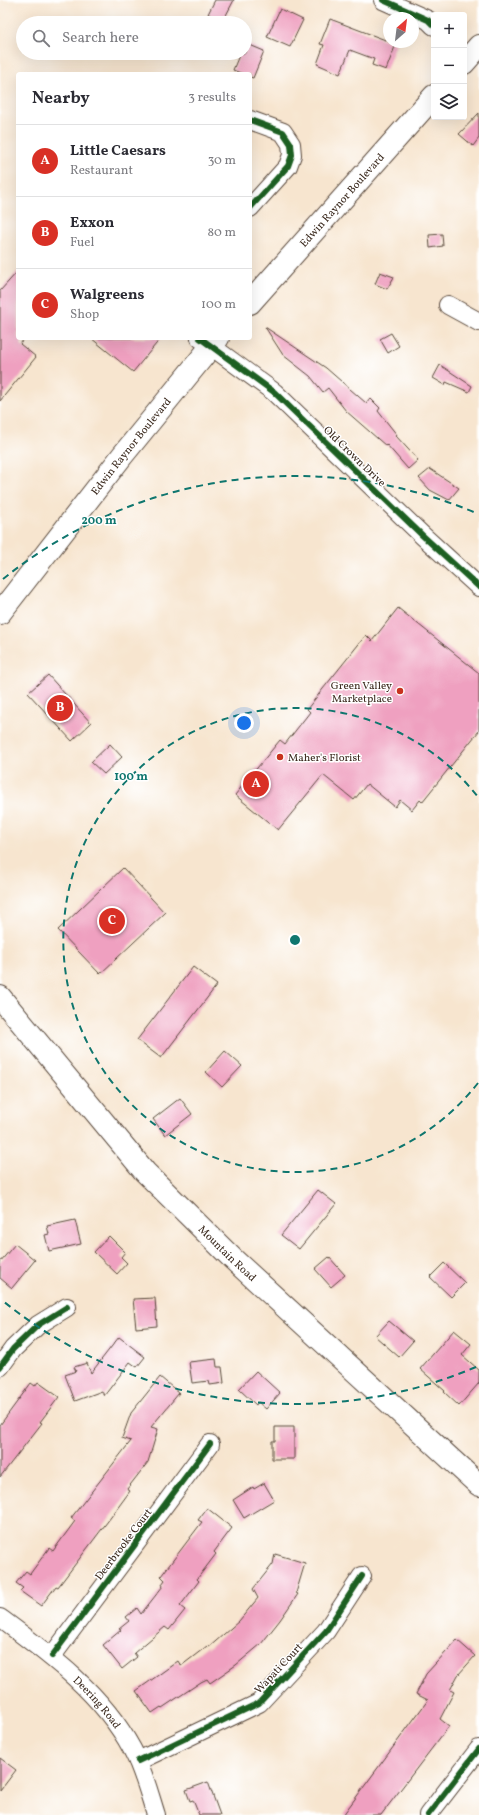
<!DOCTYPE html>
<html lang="en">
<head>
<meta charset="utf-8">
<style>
  :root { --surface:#fff; --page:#f2f2f3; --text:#2b2b33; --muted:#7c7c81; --line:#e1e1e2; --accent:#d93025 }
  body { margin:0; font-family:Vollkorn,serif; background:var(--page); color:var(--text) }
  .controls { position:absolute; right:12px; top:12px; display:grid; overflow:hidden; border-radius:4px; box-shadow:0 4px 16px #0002 }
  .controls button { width:36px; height:36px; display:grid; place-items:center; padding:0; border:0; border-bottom:1px solid var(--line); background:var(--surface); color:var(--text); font:20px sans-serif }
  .compass { position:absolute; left:383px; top:12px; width:36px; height:36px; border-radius:50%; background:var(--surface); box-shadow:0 4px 16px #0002; rotate:28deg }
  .you { position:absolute; left:244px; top:723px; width:14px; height:14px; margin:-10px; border:3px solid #fff; border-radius:50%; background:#1a73e8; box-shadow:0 0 0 6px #1a73e833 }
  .badge { display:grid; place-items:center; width:26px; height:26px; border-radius:50%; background:var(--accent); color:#fff; font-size:13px; font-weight:700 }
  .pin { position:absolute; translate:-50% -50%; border:2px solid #fff; box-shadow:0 1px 4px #0006 }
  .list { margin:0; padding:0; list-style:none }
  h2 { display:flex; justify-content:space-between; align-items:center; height:52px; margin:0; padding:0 16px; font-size:17px }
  h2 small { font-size:13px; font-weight:400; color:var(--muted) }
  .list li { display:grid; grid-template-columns:26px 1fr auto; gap:12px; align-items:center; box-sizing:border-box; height:72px; padding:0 16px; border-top:1px solid var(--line) }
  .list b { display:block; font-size:15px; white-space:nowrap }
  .list p { margin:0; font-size:13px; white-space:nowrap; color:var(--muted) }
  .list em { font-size:13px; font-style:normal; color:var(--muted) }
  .icon { flex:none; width:22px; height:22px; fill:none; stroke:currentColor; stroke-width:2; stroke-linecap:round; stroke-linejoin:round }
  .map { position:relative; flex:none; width:479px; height:1815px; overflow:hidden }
  .search { position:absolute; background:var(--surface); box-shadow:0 4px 16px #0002; left:16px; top:16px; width:236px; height:44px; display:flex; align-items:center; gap:10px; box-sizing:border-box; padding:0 14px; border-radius:22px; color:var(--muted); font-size:15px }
  .panel { position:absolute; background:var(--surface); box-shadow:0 4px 16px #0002; left:16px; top:72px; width:236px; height:268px; border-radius:4px }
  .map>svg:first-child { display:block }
</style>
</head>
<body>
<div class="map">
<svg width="479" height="1815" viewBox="0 0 479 1815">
  <rect width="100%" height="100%" fill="#fff"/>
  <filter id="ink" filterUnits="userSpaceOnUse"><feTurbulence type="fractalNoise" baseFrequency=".025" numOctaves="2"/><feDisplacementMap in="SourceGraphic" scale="8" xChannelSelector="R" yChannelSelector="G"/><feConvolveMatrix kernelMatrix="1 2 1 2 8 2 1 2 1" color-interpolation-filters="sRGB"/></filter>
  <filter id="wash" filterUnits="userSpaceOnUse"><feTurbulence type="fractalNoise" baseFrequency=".012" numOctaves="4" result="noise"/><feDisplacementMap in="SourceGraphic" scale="16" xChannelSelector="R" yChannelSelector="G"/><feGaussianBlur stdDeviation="0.9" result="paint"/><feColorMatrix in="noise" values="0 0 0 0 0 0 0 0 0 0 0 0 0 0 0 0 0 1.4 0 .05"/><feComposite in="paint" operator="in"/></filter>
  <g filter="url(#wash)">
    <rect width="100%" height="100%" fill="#f7e5cf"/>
    <g id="blocks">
      <path fill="#efa0c0" d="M 215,0 L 234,0 L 223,21 L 208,14 Z
        M 280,9 L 303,20 L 290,47 L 267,37 Z
        M 330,19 L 396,44 L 386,70 L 372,65 L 374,59 L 350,50 L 340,74 L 317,64 L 324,45 L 320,44 Z
        M 245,43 L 264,51 L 253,78 L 250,77 L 250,74 L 243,74 L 233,70 L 240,53 L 245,53 Z
        M 479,113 L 479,138 L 473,146 L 459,134 Z
        M 442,234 L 443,246 L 430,248 L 429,235 Z
        M 18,271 L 18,338 L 25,338 L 20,344 L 36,357 L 0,401 L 0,291 Z
        M 380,272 L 394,277 L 387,289 L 375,284 Z
        M 265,327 L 326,368 L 366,403 L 370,398 L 380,408 L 378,411 L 397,435 L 396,436 L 418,460 L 408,469 L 387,445 L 386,446 L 346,411 L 328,388 L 323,392 L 310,376 L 283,355 Z
        M 391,333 L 399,346 L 388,353 L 380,339 Z
        M 91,338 L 161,338 L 133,372 Z
        M 440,365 L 472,386 L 469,392 L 446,382 L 445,385 L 433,378 Z
        M 430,469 L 459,488 L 449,500 L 430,490 L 419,478 Z
        M 398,608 L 479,673 L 479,731 L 422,802 L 420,800 L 412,810 L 400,800 L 395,807 L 367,784 L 354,800 L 323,775 L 278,830 L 235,795 L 280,740 L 285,744 L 310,712 L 307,709 L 366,635 L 372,641 Z
        M 48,675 L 91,723 L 72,741 L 28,693 Z
        M 110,744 L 122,757 L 104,774 L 91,762 Z
        M 123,868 L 165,913 L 100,974 L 58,930 Z
        M 193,967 L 217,985 L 161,1058 L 137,1040 Z
        M 225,1051 L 242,1066 L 222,1087 L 206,1072 Z
        M 180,1098 L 192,1114 L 165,1135 L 153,1119 Z
        M 318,1190 L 336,1204 L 299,1249 L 281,1235 Z
        M 75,1220 L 81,1244 L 49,1251 L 45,1235 L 49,1234 L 47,1226 Z
        M 109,1236 L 125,1252 L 121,1257 L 127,1263 L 117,1274 L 94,1252 Z
        M 15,1244 L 35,1260 L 12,1288 L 0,1278 L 0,1262 Z
        M 329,1257 L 345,1275 L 331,1287 L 315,1269 Z
        M 444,1263 L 465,1283 L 451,1297 L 430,1277 Z
        M 155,1298 L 157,1326 L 136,1328 L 133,1299 Z
        M 389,1321 L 413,1341 L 399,1357 L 375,1336 Z
        M 454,1330 L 471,1344 L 462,1355 L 479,1370 L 479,1383 L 459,1406 L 444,1392 L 445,1391 L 420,1369 Z
        M 119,1337 L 145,1357 L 137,1367 L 130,1362 L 104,1396 L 102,1391 L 75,1401 L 65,1375 L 76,1371 L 74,1367 L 87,1363 L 91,1373 Z
        M 216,1359 L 217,1367 L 222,1367 L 224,1383 L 210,1385 L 209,1381 L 192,1383 L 189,1362 Z
        M 256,1371 L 280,1393 L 266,1409 L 258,1402 L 256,1405 L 239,1389 Z
        M 160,1377 L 179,1393 L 151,1427 L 158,1429 L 148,1462 L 127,1489 L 130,1491 L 111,1517 L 58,1587 L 56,1586 L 41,1606 L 20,1591 L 23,1588 L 16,1583 L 26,1571 L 30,1574 L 49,1548 L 53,1551 L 75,1521 L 71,1518 L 131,1441 L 122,1438 L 131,1413 Z
        M 38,1382 L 59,1397 L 40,1422 L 42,1423 L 0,1477 L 0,1425 L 31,1383 L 35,1386 Z
        M 275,1427 L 294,1427 L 294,1459 L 272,1459 L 272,1441 L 275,1441 Z
        M 264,1483 L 274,1500 L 244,1518 L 233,1500 L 253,1487 L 254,1489 Z
        M 207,1508 L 232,1528 L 214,1552 L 216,1554 L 197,1579 L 199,1581 L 180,1606 L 185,1610 L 169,1630 L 165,1627 L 134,1653 L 137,1657 L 122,1669 L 103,1645 L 121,1630 L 119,1629 L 129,1621 L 126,1617 L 137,1608 L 141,1614 L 163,1586 L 162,1584 L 165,1580 L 161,1576 L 202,1522 L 198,1520 Z
        M 275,1554 L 305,1563 L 296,1593 L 298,1594 L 280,1620 L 261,1644 L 236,1665 L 210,1683 L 207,1679 L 201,1682 L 162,1708 L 161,1707 L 152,1713 L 136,1691 L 178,1661 L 181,1666 L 207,1646 L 208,1648 L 239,1621 L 258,1598 L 253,1589 L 273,1564 Z
        M 457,1640 L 475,1656 L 458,1675 L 450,1690 L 454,1692 L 440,1719 L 449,1726 L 381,1815 L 343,1815 L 428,1700 L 416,1694 L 426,1674 Z
        M 0,1758 L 16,1770 L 0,1791 Z
        M 208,1782 L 220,1815 L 199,1815 L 193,1800 L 190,1801 L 186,1790 Z"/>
    </g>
  </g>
  <g filter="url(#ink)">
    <use href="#blocks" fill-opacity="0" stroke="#574639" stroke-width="1"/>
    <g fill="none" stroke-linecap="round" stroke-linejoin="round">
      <g stroke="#574639" stroke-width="20">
        <g id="minor">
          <path d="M 383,0 L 428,20 L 434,26"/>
          <path d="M 250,120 L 283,132 L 291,144 L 292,155 L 288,166 L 250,208"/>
          <path d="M 448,305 L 479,322"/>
          <path d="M 200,338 L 274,392 L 422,535 L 479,587"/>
          <path d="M 0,1367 L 13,1349 L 38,1325 L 67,1307"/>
          <path id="s1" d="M 0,1618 C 50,1655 102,1693 132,1749 C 143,1769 149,1793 156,1815"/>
          <path d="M 52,1656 L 210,1444"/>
          <path d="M 138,1761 L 259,1703 L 326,1631 L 362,1576"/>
          <path d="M 428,1815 L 479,1749"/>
        </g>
      </g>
      <g stroke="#574639" stroke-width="24">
        <g id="secondary">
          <path id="s2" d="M 0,997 L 145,1172 L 233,1259 L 479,1485"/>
        </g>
      </g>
      <g stroke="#574639" stroke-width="24">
        <g id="primary">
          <path d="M 464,63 L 479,46"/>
          <path id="s3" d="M 250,303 L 434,96"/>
          <path id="s4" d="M 0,613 L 122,456 L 218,338"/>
        </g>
      </g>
      <use href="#minor" stroke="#fff" stroke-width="18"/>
      <use href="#secondary" stroke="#fff" stroke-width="22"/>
      <use href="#primary" stroke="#fff" stroke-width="22"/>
      <g stroke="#fff" stroke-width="8">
        <path id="cycleway" d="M 383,0 L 428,20 L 434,26
          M 250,120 L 283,132 L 291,144 L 292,155 L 288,166 L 250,208
          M 200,338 L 274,392 L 422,535 L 479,587
          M 0,1367 L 13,1349 L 38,1325 L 67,1307
          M 52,1656 L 210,1444
          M 138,1761 L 259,1703 L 326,1631 L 362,1576
          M 428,1815 L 479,1749"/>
      </g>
      <use href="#cycleway" stroke="#1b5e20" stroke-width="6"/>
    </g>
  </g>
  <g fill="none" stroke="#0f766e" stroke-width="2" stroke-dasharray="7 5">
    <path d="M478 1083A232 232 0 1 1 478 797"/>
    <path d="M476 1367A464 464 0 0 1 3 1301M3 579A464 464 0 0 1 476 513"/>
  </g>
  <g fill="#c8321e" stroke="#fff" stroke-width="1.5">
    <circle cx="400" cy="691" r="4"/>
    <circle cx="280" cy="757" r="4"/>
  </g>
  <g text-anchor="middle" stroke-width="3" stroke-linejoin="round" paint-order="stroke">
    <g font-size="11" fill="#3b2a1e" stroke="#fff">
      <text dy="4" stroke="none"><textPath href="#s3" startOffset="138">Edwin Raynor Boulevard</textPath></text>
      <text dy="4" stroke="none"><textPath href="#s4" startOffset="212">Edwin Raynor Boulevard</textPath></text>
      <text transform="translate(355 456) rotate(44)" y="4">Old Crown Drive</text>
      <text dy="4" stroke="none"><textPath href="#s2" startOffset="343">Mountain Road</textPath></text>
      <text transform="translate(123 1544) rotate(-53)" y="4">Deerbrooke Court</text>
      <text transform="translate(278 1668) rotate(-47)" y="4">Wapati Court</text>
      <text dy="4" stroke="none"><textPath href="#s1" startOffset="129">Deering Road</textPath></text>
    </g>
    <g font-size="11" fill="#3b2a1e" stroke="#fff" text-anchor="end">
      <text x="392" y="689">Green Valley<tspan x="392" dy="13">Marketplace</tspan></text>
      <text x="288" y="761" text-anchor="start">Maher's Florist</text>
    </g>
  </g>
  <circle cx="295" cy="940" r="6" fill="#0f766e" stroke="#fff" stroke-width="2"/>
  <g font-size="12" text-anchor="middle" font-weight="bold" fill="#0f766e" stroke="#fff" stroke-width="3" stroke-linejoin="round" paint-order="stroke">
    <text x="99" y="524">200 m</text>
    <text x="131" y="780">100 m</text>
  </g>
</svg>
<div class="controls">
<button>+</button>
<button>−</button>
<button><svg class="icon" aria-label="layers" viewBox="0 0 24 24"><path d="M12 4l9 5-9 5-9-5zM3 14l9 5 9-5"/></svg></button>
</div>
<svg class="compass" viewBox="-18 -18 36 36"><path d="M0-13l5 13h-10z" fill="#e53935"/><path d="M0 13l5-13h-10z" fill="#7c7c81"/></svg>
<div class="you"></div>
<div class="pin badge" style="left:256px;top:784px">A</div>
<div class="pin badge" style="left:60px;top:708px">B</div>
<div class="pin badge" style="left:112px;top:921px">C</div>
<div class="search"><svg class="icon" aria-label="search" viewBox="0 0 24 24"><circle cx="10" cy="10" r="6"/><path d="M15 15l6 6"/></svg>Search here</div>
<section class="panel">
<h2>Nearby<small>3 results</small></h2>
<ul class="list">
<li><span class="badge">A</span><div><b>Little Caesars</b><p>Restaurant</p></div><em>30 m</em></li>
<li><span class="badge">B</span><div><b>Exxon</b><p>Fuel</p></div><em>80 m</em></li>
<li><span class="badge">C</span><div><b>Walgreens</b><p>Shop</p></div><em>100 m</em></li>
</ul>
</section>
</div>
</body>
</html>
